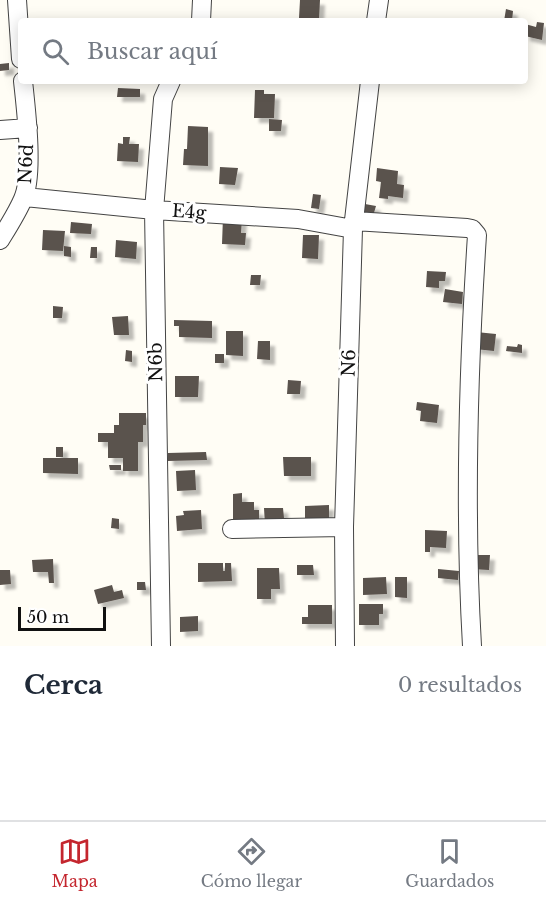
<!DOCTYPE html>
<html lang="es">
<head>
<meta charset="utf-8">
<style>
  :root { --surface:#fff; --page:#f2f2f3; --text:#1f2937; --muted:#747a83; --line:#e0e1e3; --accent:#c4262e }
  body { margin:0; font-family:"Libre Baskerville",serif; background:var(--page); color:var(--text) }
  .scale { position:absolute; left:18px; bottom:15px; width:88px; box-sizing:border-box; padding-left:6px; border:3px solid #111; border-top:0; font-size:16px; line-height:21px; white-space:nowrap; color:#111; -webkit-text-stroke:4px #fff; paint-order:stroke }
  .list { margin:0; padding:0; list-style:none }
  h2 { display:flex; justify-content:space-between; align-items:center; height:78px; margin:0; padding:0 24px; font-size:26px }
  h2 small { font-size:20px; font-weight:400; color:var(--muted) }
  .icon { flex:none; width:33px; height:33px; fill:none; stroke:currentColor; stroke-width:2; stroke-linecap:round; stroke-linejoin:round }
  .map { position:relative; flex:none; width:546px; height:646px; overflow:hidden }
  .search { position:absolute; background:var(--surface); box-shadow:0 3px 15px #0003; left:18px; right:18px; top:18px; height:66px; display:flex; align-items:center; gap:15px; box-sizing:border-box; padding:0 21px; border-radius:6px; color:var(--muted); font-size:22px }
  .sheet { height:174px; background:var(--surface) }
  nav { display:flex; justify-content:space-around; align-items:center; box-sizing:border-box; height:84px; border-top:2px solid var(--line); background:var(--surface); font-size:16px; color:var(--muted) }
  nav a { display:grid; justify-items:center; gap:3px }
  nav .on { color:var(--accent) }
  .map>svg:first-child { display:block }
</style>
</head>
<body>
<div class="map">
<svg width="546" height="646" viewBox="0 0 546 646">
  <defs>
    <filter id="shadow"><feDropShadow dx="5" dy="5" stdDeviation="1.5" flood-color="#0004"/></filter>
  </defs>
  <rect width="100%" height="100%" fill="#fffdf5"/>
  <path fill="#5a524d" filter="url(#shadow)" d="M 300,0 L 320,0 L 319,19 L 299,18 Z
    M 506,9 L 513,11 L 512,21 L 504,21 Z
    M 537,22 L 544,23 L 542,40 L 525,36 L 525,24 L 536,27 Z
    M 9,63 L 9,70 L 0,71 L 0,64 Z
    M 118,88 L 140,89 L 140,97 L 117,97 Z
    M 255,90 L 264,90 L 264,94 L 275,94 L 274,118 L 254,118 Z
    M 269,119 L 282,120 L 281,131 L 269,131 Z
    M 188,126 L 208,127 L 208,166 L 183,165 L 184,149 L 187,149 Z
    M 123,137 L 130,137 L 129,144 L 139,144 L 138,162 L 117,161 L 118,143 L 123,144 Z
    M 220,167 L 238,168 L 235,185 L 219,184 Z
    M 377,168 L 398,171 L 397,184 L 404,185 L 403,198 L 388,196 L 388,199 L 379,198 L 381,182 L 376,181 Z
    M 313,194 L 321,195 L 319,209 L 311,208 Z
    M 365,204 L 376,206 L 373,216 L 363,215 Z
    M 223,217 L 242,218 L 241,233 L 246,233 L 245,245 L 222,244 Z
    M 71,222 L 92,224 L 91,234 L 70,233 Z
    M 43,230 L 65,231 L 63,251 L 42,250 Z
    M 303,235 L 319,235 L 318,259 L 302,258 Z
    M 116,240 L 137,242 L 136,259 L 115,257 Z
    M 64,246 L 71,247 L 71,257 L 64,256 Z
    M 91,247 L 97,247 L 97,258 L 90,258 Z
    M 427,271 L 446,272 L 445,281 L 439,281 L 439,288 L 426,287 Z
    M 251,275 L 261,275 L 260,285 L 250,285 Z
    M 445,289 L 463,292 L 462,304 L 443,302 Z
    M 53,306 L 63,307 L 62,318 L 53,318 Z
    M 128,316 L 129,335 L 114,335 L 112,317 Z
    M 174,320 L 212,321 L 212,338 L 179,337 L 179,326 L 174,326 Z
    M 226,331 L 243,331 L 243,356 L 226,355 Z
    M 476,332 L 496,334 L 494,351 L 475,349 Z
    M 258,341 L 270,341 L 270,360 L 257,359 Z
    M 518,344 L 522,345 L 522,353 L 506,351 L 507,346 L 517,347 Z
    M 126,350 L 132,351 L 132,362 L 125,361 Z
    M 215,354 L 224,354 L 224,363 L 215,363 Z
    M 175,376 L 199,376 L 198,397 L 175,397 Z
    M 288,380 L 301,381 L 300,394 L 287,394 Z
    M 417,402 L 439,405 L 437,423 L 420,421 L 421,411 L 416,410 Z
    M 119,413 L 146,413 L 146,425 L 143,425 L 143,442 L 138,442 L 138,471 L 123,471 L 123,458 L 108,458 L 108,442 L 98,442 L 98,433 L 114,433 L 114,425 L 119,425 Z
    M 56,447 L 63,447 L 63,457 L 56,457 Z
    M 206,452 L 207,460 L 168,461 L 168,453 Z
    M 283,457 L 311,457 L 311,476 L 284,476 Z
    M 43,458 L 78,458 L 78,474 L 43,473 Z
    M 109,465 L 121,465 L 121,470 L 110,470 Z
    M 195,470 L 196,490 L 177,491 L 176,471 Z
    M 242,493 L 242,502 L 254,502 L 254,510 L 259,510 L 259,523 L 233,524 L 233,494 Z
    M 329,505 L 329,524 L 305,524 L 305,506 Z
    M 264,508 L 283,508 L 284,518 L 287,518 L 288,526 L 265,526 Z
    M 201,510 L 202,529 L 177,531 L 176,516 L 184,515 L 183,511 Z
    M 112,518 L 119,519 L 119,529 L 111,528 Z
    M 425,530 L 447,531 L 446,548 L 430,547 L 430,552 L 425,552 Z
    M 473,555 L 490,555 L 489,570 L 472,569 Z
    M 53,559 L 54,583 L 49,583 L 48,572 L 33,572 L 32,560 Z
    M 198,563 L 223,563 L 223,571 L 225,571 L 225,563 L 231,563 L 232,581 L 198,582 Z
    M 297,565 L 313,565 L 314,575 L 297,575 Z
    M 257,568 L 279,568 L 280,589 L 271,589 L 271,599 L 257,599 Z
    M 438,569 L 459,571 L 458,580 L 438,578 Z
    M 0,570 L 10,570 L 11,584 L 0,585 Z
    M 386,577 L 387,594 L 363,595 L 363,578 Z
    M 395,577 L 407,577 L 407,598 L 395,597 Z
    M 137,582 L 145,582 L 146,590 L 137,590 Z
    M 112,585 L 114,592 L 122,590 L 124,598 L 98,604 L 94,590 Z
    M 359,604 L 383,604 L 383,614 L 379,614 L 379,625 L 359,625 Z
    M 308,605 L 332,605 L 332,624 L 302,624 L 302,617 L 308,617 Z
    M 198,616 L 198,631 L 180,632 L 180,617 Z"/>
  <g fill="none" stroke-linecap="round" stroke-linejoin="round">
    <g stroke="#444" stroke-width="20">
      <path id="minor" d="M 17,0 L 21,59
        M 201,21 L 202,0
        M 376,21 L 379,0
        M 0,130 L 28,128
        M 25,197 L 154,210 L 298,219 L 353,229
        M 354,221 L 467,228 L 472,229 L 477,235 C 468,373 464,509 472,646
        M 0,240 C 8,227 17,213 23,199 C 34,174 26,109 23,81
        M 232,529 L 344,527
        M 161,646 L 154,210 L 163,99 L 171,81
        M 345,646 L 344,527 L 353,229 L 370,81"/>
    </g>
    <use href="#minor" stroke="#fff" stroke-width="18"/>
  </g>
  <g text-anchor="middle" stroke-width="6" stroke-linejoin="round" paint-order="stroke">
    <g font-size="18" fill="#111" stroke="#fff">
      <text transform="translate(26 164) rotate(-87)" y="6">N6d</text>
      <text transform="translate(189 212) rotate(4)" y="6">E4g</text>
      <text transform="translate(156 362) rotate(-91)" y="6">N6b</text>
      <text transform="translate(349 363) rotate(-88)" y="6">N6</text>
    </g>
  </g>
</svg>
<div class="scale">50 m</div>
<div class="search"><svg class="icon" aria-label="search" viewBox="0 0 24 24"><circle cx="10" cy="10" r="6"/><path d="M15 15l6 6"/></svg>Buscar aquí</div>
</div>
<section class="sheet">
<h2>Cerca<small>0 resultados</small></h2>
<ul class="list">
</ul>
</section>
<nav>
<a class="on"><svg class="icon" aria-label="map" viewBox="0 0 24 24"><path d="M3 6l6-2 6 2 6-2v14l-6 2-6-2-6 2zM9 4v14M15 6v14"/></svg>Mapa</a>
<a><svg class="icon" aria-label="directions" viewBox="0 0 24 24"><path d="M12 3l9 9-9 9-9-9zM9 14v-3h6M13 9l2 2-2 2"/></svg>Cómo llegar</a>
<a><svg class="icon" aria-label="saved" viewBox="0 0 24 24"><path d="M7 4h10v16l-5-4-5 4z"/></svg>Guardados</a>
</nav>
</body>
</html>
